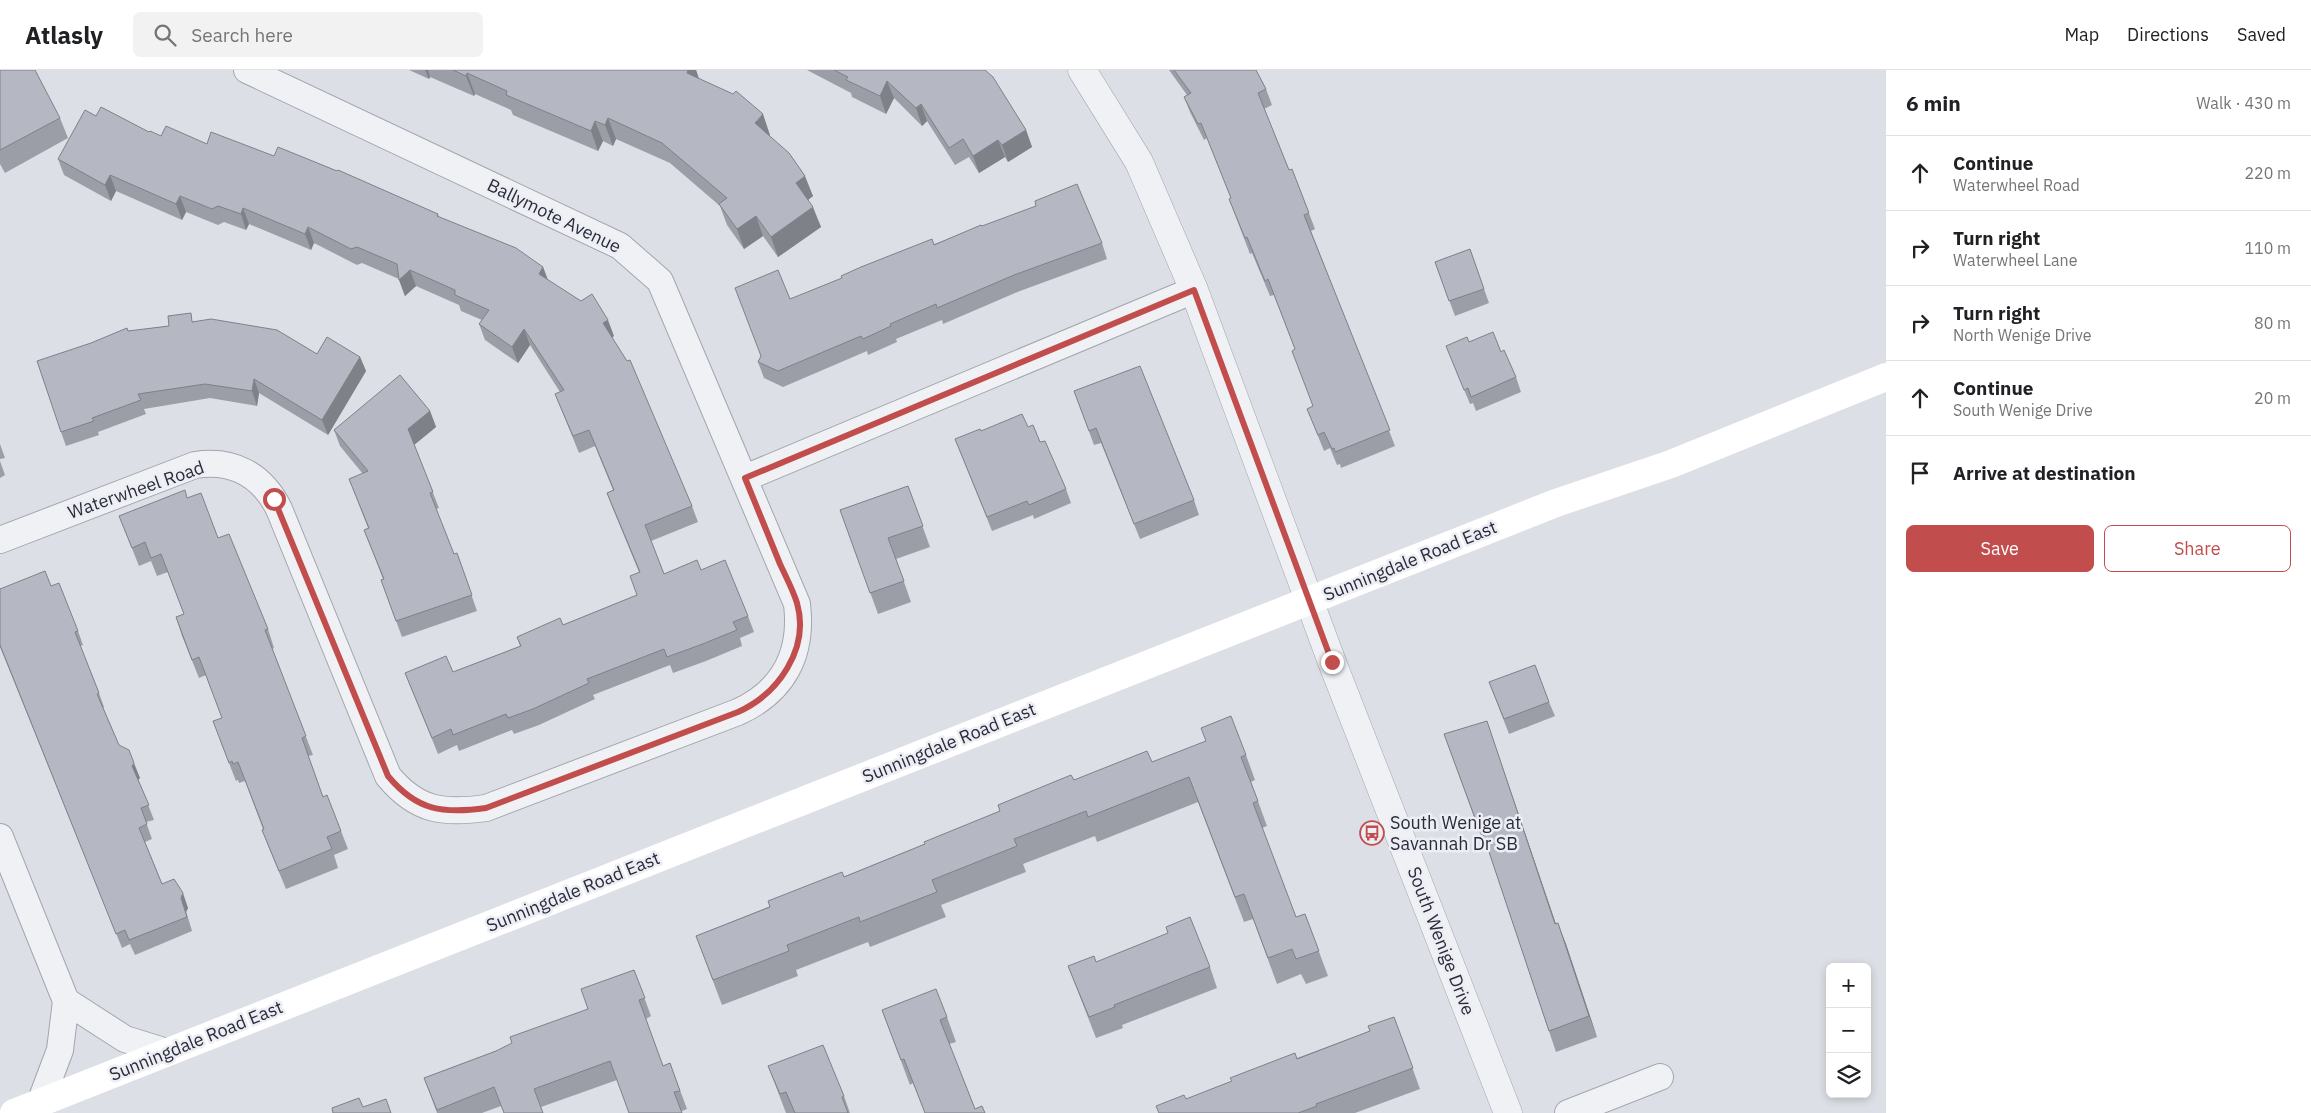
<!DOCTYPE html>
<html lang="en">
<head>
<meta charset="utf-8">
<style>
  :root { --surface:#fff; --page:#f2f2f2; --text:#202124; --muted:#757577; --line:#e0e0e0; --accent:#c14e4c }
  body { margin:0; font-family:"IBM Plex Sans",sans-serif; background:var(--page); color:var(--text) }
  .controls { position:absolute; right:15px; bottom:15px; display:grid; overflow:hidden; border-radius:8px; box-shadow:0 2px 8px #0003 }
  .controls button { width:45px; height:45px; display:grid; place-items:center; padding:0; border:0; border-bottom:1px solid var(--line); background:var(--surface); color:var(--text); font:25px sans-serif }
  .stop { position:absolute; width:15px; height:15px; margin:-11px; border:4px solid #c14e4c; border-radius:50%; background:#fff }
  .stop.end { background:#c14e4c; border-color:#fff; box-shadow:0 1px 5px #0008 }
  .list { margin:0; padding:0; list-style:none }
  h2 { display:flex; justify-content:space-between; align-items:center; height:65px; margin:0; padding:0 20px; font-size:21px }
  h2 small { font-size:16px; font-weight:400; color:var(--muted) }
  .list li { display:grid; grid-template-columns:32px 1fr auto; gap:15px; align-items:center; box-sizing:border-box; height:75px; padding:0 20px; border-top:1px solid var(--line) }
  .list b { display:block; font-size:19px; white-space:nowrap }
  .list p { margin:0; font-size:16px; white-space:nowrap; color:var(--muted) }
  .list em { font-size:16px; font-style:normal; color:var(--muted) }
  .actions { display:flex; gap:10px; padding:15px 20px }
  .actions a { flex:1; padding:11px 0; border:1px solid var(--accent); border-radius:8px; text-align:center; font-size:18px; color:var(--accent) }
  .actions .main { background:var(--accent); color:#fff }
  .icon { flex:none; width:28px; height:28px; fill:none; stroke:currentColor; stroke-width:2; stroke-linecap:round; stroke-linejoin:round }
  .map { position:relative; flex:none; width:1886px; height:1043px; overflow:hidden }
  header { display:flex; align-items:center; gap:30px; box-sizing:border-box; height:70px; padding:0 25px; background:var(--surface); border-bottom:1px solid var(--line) }
  header strong { font-size:24px }
  nav { display:flex; gap:28px; margin-inline-start:auto; font-size:18px }
  .search { width:350px; height:45px; background:var(--page); display:flex; align-items:center; gap:12px; box-sizing:border-box; padding:0 18px; border-radius:8px; color:var(--muted); font-size:19px }
  main { display:flex }
  aside { flex:1; background:var(--surface) }
  .map>svg:first-child { display:block }
</style>
</head>
<body>
<header>
<strong>Atlasly</strong>
<div class="search"><svg class="icon" aria-label="search" viewBox="0 0 24 24"><circle cx="10" cy="10" r="6"/><path d="M15 15l6 6"/></svg>Search here</div>
<nav><a>Map</a><a>Directions</a><a>Saved</a></nav>
</header>
<main>
<div class="map">
<svg width="1886" height="1043" viewBox="0 0 1886 1043">
  <rect width="100%" height="100%" fill="#dddfe6"/>
  <g fill="none" stroke-linecap="round" stroke-linejoin="round">
    <g stroke="#a3a6af" stroke-width="28">
      <path id="minor" d="M 745,408 L 1194,220
        M 0,470 L 195,395 C 233,389 262,405 279,439 L 388,706 C 417,741 443,744 486,738 L 738,642 C 784,621 803,584 797,534 L 660,211 L 620,176 L 247,0
        M 0,767 L 66,931 L 60,980 L 40,1033
        M 66,931 L 125,969 L 167,982
        M 1568,1043 L 1660,1007"/>
    </g>
    <g stroke="#a3a6af" stroke-width="29">
      <path id="tertiary" d="M 1082,0 L 1139,92 L 1194,220 L 1332,592 L 1508,1043"/>
    </g>
    <use href="#minor" stroke="#f0f1f5" stroke-width="26"/>
    <use href="#tertiary" stroke="#f0f1f5" stroke-width="28"/>
    <path stroke="#fff" stroke-width="28" d="M 14,1043 L 1556,433 L 1671,394 L 1886,307"/>
  </g>
  <path fill="#9c9ea7" d="M 0,0 L 60,48 L 68,68 L 5,103 L 0,94 Z
    M 409,0 L 696,0 L 699,9 L 770,65 L 769,66 L 813,126 L 808,130 L 821,157 L 778,187 L 763,166 L 744,179 L 727,155 L 720,136 L 670,93 L 616,69 L 613,76 L 603,71 L 598,81 L 513,45 L 511,40 L 475,24 L 474,26 L 430,7 L 429,9 Z
    M 807,0 L 985,0 L 1026,60 L 1032,77 L 1008,92 L 1005,87 L 979,103 L 969,87 L 955,95 L 927,51 L 922,56 L 894,28 L 886,44 L 852,27 L 851,23 Z
    M 1169,0 L 1256,0 L 1266,19 L 1272,35 L 1264,39 L 1289,100 L 1292,99 L 1315,159 L 1311,161 L 1395,376 L 1341,398 L 1340,394 L 1337,395 L 1330,378 L 1324,381 L 1307,339 L 1313,336 L 1295,279 L 1274,225 L 1270,226 L 1252,183 L 1250,184 L 1229,129 L 1231,128 L 1207,68 L 1204,70 L 1190,42 L 1184,27 L 1187,25 Z
    M 96,46 L 161,66 L 274,86 L 438,144 L 439,147 L 543,197 L 548,210 L 614,266 L 612,267 L 692,436 L 698,452 L 651,471 L 664,504 L 701,500 L 748,546 L 754,562 L 740,568 L 742,576 L 706,591 L 673,603 L 670,595 L 593,625 L 595,629 L 539,655 L 514,664 L 512,660 L 459,681 L 457,675 L 438,684 L 405,603 L 453,602 L 520,576 L 517,567 L 563,555 L 637,525 L 639,502 L 613,439 L 607,423 L 613,420 L 595,376 L 579,383 L 555,324 L 560,322 L 530,275 L 518,293 L 485,270 L 479,254 L 482,250 L 461,241 L 459,235 L 416,216 L 405,226 L 399,209 L 362,193 L 357,195 L 314,173 L 311,180 L 249,154 L 246,160 L 224,152 L 218,155 L 186,142 L 182,150 L 116,121 L 111,131 L 64,105 L 58,89 Z
    M 982,156 L 1102,173 L 1107,189 L 1020,221 L 943,254 L 942,250 L 896,269 L 897,272 L 868,285 L 867,281 L 783,317 L 764,308 L 758,292 L 790,229 L 842,209 Z
    M 1470,179 L 1489,233 L 1455,246 L 1435,192 Z
    M 194,251 L 317,284 L 360,287 L 366,301 L 328,365 L 259,323 L 257,336 L 210,328 L 144,339 L 146,344 L 98,362 L 99,365 L 66,376 L 61,362 L 128,261 L 169,256 Z
    M 1469,272 L 1501,282 L 1516,307 L 1521,322 L 1476,341 L 1473,333 L 1470,334 L 1446,276 Z
    M 1074,321 L 1194,430 L 1199,445 L 1140,469 L 1101,373 L 1094,375 Z
    M 430,341 L 436,357 L 414,375 L 439,438 L 436,439 L 454,484 L 457,483 L 477,541 L 402,567 L 381,510 L 383,509 L 364,460 L 368,458 L 349,409 L 363,404 L 340,376 L 334,360 Z
    M 1028,357 L 1040,372 L 1066,419 L 1071,433 L 1034,449 L 1033,445 L 992,461 L 955,369 L 981,361 Z
    M 0,374 L 5,388 L 0,389 Z
    M 0,391 L 5,405 L 0,408 Z
    M 908,416 L 930,477 L 896,489 L 911,532 L 878,544 L 840,440 Z
    M 187,428 L 218,468 L 268,559 L 274,578 L 272,579 L 313,685 L 308,686 L 323,727 L 341,761 L 348,779 L 334,785 L 338,798 L 286,819 L 269,778 L 262,760 L 263,759 L 245,711 L 239,713 L 238,710 L 236,711 L 220,670 L 222,648 L 206,605 L 199,608 L 182,566 L 176,547 L 184,544 L 168,502 L 157,506 L 151,491 L 139,496 L 119,446 Z
    M 51,516 L 78,561 L 83,575 L 80,576 L 99,623 L 104,637 L 103,638 L 119,675 L 140,708 L 138,709 L 154,750 L 146,752 L 152,769 L 145,772 L 162,814 L 188,838 L 186,842 L 192,861 L 135,885 L 130,874 L 122,878 L 0,577 L 0,519 Z
    M 1489,612 L 1549,632 L 1555,646 L 1509,664 Z
    M 1487,651 L 1556,854 L 1566,874 L 1597,967 L 1556,982 L 1487,776 L 1485,777 L 1444,664 Z
    M 1246,685 L 1255,710 L 1251,712 L 1267,756 L 1262,758 L 1296,847 L 1305,844 L 1328,906 L 1306,914 L 1301,904 L 1277,914 L 1253,849 L 1244,852 L 1198,732 L 1097,772 L 1095,766 L 1023,794 L 1026,802 L 941,835 L 946,847 L 870,877 L 868,872 L 796,900 L 798,906 L 722,935 L 696,866 L 925,774 L 1000,741 L 998,735 L 1074,710 L 1152,692 Z
    M 1096,892 L 1210,897 L 1217,918 L 1122,955 L 1123,958 L 1096,968 L 1068,896 Z
    M 634,900 L 651,946 L 646,949 L 663,996 L 670,993 L 687,1039 L 682,1041 L 617,1010 L 541,1037 L 501,1036 L 482,1043 L 437,1043 L 424,1008 L 496,981 L 588,939 Z
    M 882,940 L 947,947 L 956,972 L 949,974 L 975,1039 L 985,1043 L 925,1043 L 913,1013 L 910,1015 Z
    M 1394,947 L 1420,1019 L 1355,1043 L 1159,1043 L 1186,1029 L 1370,961 Z
    M 768,996 L 844,1026 L 850,1043 L 786,1043 Z"/>
  <path fill="#7f8188" d="M 425,0 L 428,0 L 430,7 L 429,9 Z
    M 688,0 L 696,0 L 700,12 L 687,3 Z
    M 467,3 L 475,24 L 474,26 L 466,6 Z
    M 887,11 L 894,28 L 886,44 L 880,26 Z
    M 921,34 L 927,51 L 922,56 L 916,38 Z
    M 763,44 L 770,65 L 762,74 L 755,53 Z
    M 608,48 L 616,69 L 613,76 L 605,55 Z
    M 595,51 L 603,71 L 598,81 L 591,61 Z
    M 1026,60 L 1032,77 L 1008,92 L 1002,75 Z
    M 998,70 L 1005,87 L 979,103 L 973,86 Z
    M 110,105 L 116,121 L 111,131 L 105,115 Z
    M 805,106 L 813,126 L 804,133 L 796,113 Z
    M 180,126 L 186,142 L 182,150 L 176,134 Z
    M 813,137 L 821,157 L 778,187 L 771,167 Z
    M 243,138 L 249,154 L 246,160 L 241,144 Z
    M 756,146 L 763,166 L 744,179 L 737,159 Z
    M 308,157 L 314,173 L 311,180 L 305,164 Z
    M 543,197 L 549,213 L 539,204 Z
    M 410,200 L 416,216 L 405,226 L 399,210 Z
    M 608,250 L 614,266 L 609,269 L 603,253 Z
    M 524,259 L 530,275 L 518,293 L 512,277 Z
    M 360,287 L 366,301 L 328,365 L 322,350 Z
    M 254,309 L 259,323 L 257,336 L 252,321 Z
    M 430,341 L 436,357 L 414,375 L 408,359 Z
    M 1487,651 L 1494,672 L 1563,875 L 1555,854 Z
    M 134,693 L 140,708 L 138,710 L 132,696 Z
    M 183,823 L 188,838 L 186,842 L 192,861 L 181,828 Z
    M 1558,853 L 1566,874 L 1597,967 L 1589,946 Z"/>
  <path fill="#b5b8c2" stroke="#7f8188" d="M 0,0 L 35,0 L 60,48 L 0,80 Z
    M 453,0 L 688,0 L 687,3 L 733,24 L 736,21 L 763,44 L 755,53 L 789,83 L 805,106 L 796,113 L 813,137 L 771,167 L 756,146 L 737,159 L 719,134 L 727,128 L 662,73 L 608,48 L 605,55 L 595,51 L 591,61 L 506,25 L 507,21 L 467,3 L 466,6 Z
    M 834,0 L 985,0 L 993,7 L 1026,60 L 1002,75 L 998,70 L 973,86 L 963,69 L 949,78 L 921,34 L 916,38 L 887,11 L 880,26 L 846,10 L 848,7 Z
    M 1174,0 L 1256,0 L 1266,19 L 1258,23 L 1289,100 L 1292,99 L 1309,143 L 1304,145 L 1390,360 L 1335,382 L 1334,378 L 1332,379 L 1324,362 L 1318,365 L 1307,339 L 1313,336 L 1292,281 L 1295,279 L 1268,209 L 1265,211 L 1247,167 L 1245,168 L 1229,129 L 1231,128 L 1201,53 L 1198,54 L 1184,27 L 1191,23 Z
    M 101,37 L 149,62 L 150,61 L 161,66 L 166,56 L 207,74 L 211,62 L 274,86 L 278,77 L 337,101 L 338,100 L 438,144 L 437,146 L 516,178 L 543,197 L 539,204 L 581,231 L 592,224 L 608,250 L 603,253 L 627,291 L 630,290 L 692,436 L 645,455 L 664,504 L 697,490 L 701,500 L 725,490 L 748,546 L 733,552 L 737,560 L 700,575 L 667,587 L 664,579 L 587,609 L 589,613 L 533,639 L 508,648 L 506,644 L 453,665 L 451,659 L 432,668 L 405,603 L 446,586 L 453,602 L 521,576 L 517,567 L 560,548 L 563,555 L 637,525 L 630,506 L 640,502 L 607,423 L 614,420 L 589,360 L 573,366 L 555,324 L 564,320 L 524,259 L 512,277 L 479,254 L 489,240 L 455,225 L 455,220 L 410,200 L 399,210 L 397,194 L 357,177 L 351,179 L 308,157 L 305,164 L 243,138 L 241,144 L 218,136 L 212,139 L 180,126 L 176,134 L 110,105 L 105,115 L 58,89 L 85,40 L 96,46 Z
    M 1077,114 L 1102,173 L 1014,205 L 937,238 L 936,234 L 890,254 L 891,256 L 863,269 L 861,266 L 778,301 L 758,292 L 761,286 L 735,218 L 778,200 L 790,229 L 842,208 L 841,206 L 861,197 L 932,169 L 934,175 L 981,155 L 982,156 L 1036,136 L 1035,131 Z
    M 1470,179 L 1484,219 L 1449,231 L 1435,192 Z
    M 191,243 L 192,252 L 211,249 L 277,260 L 317,284 L 327,267 L 360,287 L 322,350 L 254,309 L 252,321 L 205,314 L 138,324 L 141,330 L 92,348 L 94,351 L 61,362 L 37,291 L 91,273 L 127,258 L 128,261 L 169,256 L 168,246 Z
    M 1493,262 L 1501,282 L 1504,280 L 1516,307 L 1471,327 L 1468,318 L 1464,320 L 1446,276 L 1467,267 L 1469,272 Z
    M 1140,296 L 1194,430 L 1134,454 L 1096,358 L 1089,361 L 1074,321 Z
    M 400,305 L 430,341 L 408,359 L 433,422 L 430,423 L 454,484 L 457,483 L 472,525 L 396,551 L 381,510 L 384,509 L 364,460 L 369,458 L 349,409 L 368,401 L 334,360 Z
    M 1022,344 L 1028,357 L 1033,355 L 1040,372 L 1045,371 L 1066,419 L 1029,435 L 1027,431 L 987,447 L 955,369 L 980,359 L 981,361 Z
    M 908,416 L 923,456 L 888,468 L 904,511 L 870,523 L 840,440 Z
    M 185,420 L 187,428 L 201,423 L 218,468 L 229,464 L 268,559 L 265,560 L 306,666 L 302,668 L 323,727 L 327,725 L 341,761 L 327,767 L 332,779 L 279,801 L 262,760 L 264,759 L 238,692 L 233,694 L 232,691 L 229,693 L 213,651 L 222,648 L 199,587 L 192,590 L 176,547 L 184,544 L 161,484 L 151,488 L 145,472 L 132,478 L 119,446 Z
    M 45,501 L 51,516 L 59,513 L 78,561 L 75,562 L 99,623 L 97,624 L 119,675 L 129,680 L 134,693 L 132,696 L 149,735 L 141,738 L 147,754 L 139,758 L 162,814 L 174,809 L 183,823 L 181,828 L 187,847 L 129,870 L 125,860 L 116,864 L 0,575 L 0,519 Z
    M 1535,595 L 1549,632 L 1504,649 L 1489,612 Z
    M 1231,646 L 1246,685 L 1241,687 L 1258,731 L 1253,733 L 1296,847 L 1305,844 L 1319,881 L 1296,889 L 1292,879 L 1268,888 L 1244,824 L 1235,827 L 1189,707 L 1088,747 L 1086,741 L 1014,769 L 1017,776 L 932,810 L 937,822 L 860,852 L 859,847 L 787,875 L 789,881 L 713,910 L 696,866 L 770,837 L 768,831 L 842,802 L 844,807 L 925,774 L 924,772 L 1000,741 L 998,735 L 1071,705 L 1074,710 L 1147,681 L 1152,692 L 1206,671 L 1201,658 Z
    M 1487,651 L 1555,854 L 1558,853 L 1589,946 L 1549,961 L 1480,755 L 1478,756 L 1444,664 Z
    M 1190,847 L 1210,897 L 1114,935 L 1115,937 L 1089,947 L 1068,896 L 1094,886 L 1096,892 L 1168,863 L 1166,857 Z
    M 634,900 L 645,928 L 639,930 L 663,996 L 670,993 L 680,1021 L 674,1022 L 682,1043 L 629,1043 L 610,991 L 534,1019 L 543,1043 L 504,1043 L 494,1017 L 437,1040 L 424,1008 L 496,981 L 512,973 L 510,967 L 588,939 L 581,919 Z
    M 936,919 L 947,947 L 940,950 L 975,1039 L 982,1036 L 985,1043 L 925,1043 L 904,989 L 901,990 L 882,940 Z
    M 1394,947 L 1413,998 L 1316,1034 L 1317,1036 L 1298,1043 L 1159,1043 L 1156,1036 L 1184,1025 L 1186,1029 L 1232,1011 L 1230,1008 L 1295,983 L 1297,989 L 1370,961 L 1368,956 Z
    M 823,975 L 844,1026 L 842,1027 L 848,1043 L 795,1043 L 786,1022 L 780,1024 L 768,996 Z
    M 359,1028 L 363,1037 L 386,1029 L 391,1043 L 333,1043 L 332,1038 Z"/>
  <g fill="none" stroke-linecap="round" stroke-linejoin="round">
    <path stroke="#c14e4c" stroke-width="6" d="M 274,429 L 388,706 C 417,741 443,744 486,738 L 738,642 C 778,624 810,579 797,533 C 793,520 786,507 780,494 C 768,465 757,437 745,408 L 1194,220 L 1332,592"/>
  </g>
  <defs>
    <g id="bus-ring" transform="scale(1.25)"><circle r="9.5" fill="#edeef4" stroke="#c14e4c" stroke-width="1.5"/><path d="M-5-6H5V4H4V6H2V4H-2V6H-4V4H-5ZM-3.5-4V0h7V-4ZM-3.5 1.2v1.5H-2V1.2ZM2 1.2v1.5H3.5V1.2Z" fill="#c14e4c"/></g>
  </defs>
  <g fill-rule="evenodd">
    <use href="#bus-ring" x="1372" y="763"/>
  </g>
  <g text-anchor="middle" stroke-width="5" stroke-linejoin="round" paint-order="stroke">
    <g font-size="18" fill="#282c3b" stroke="#edeef4">
      <text transform="translate(554 146) rotate(26)" y="6">Ballymote Avenue</text>
      <text transform="translate(136 420) rotate(-19)" y="6">Waterwheel Road</text>
      <text transform="translate(1410 491) rotate(-22)" y="6">Sunningdale Road East</text>
      <text transform="translate(949 673) rotate(-22)" y="6">Sunningdale Road East</text>
      <text transform="translate(573 822) rotate(-22)" y="6">Sunningdale Road East</text>
      <text transform="translate(1441 871) rotate(69)" y="6">South Wenige Drive</text>
      <text transform="translate(196 971) rotate(-22)" y="6">Sunningdale Road East</text>
    </g>
    <g font-size="18" fill="#282c3b" stroke="#edeef4" text-anchor="start">
      <text x="1390" y="759">South Wenige at<tspan x="1390" dy="21">Savannah Dr SB</tspan></text>
    </g>
  </g>
</svg>
<div class="controls">
<button>+</button>
<button>−</button>
<button><svg class="icon" aria-label="layers" viewBox="0 0 24 24"><path d="M12 4l9 5-9 5-9-5zM3 14l9 5 9-5"/></svg></button>
</div>
<div class="stop" style="left:274px;top:429px"></div>
<div class="stop end" style="left:1332px;top:592px"></div>
</div>
<aside>
<h2>6 min<small>Walk · 430 m</small></h2>
<ul class="list">
<li><svg class="icon" aria-label="ahead" viewBox="0 0 24 24"><path d="M12 20V5M6 11l6-6 6 6"/></svg><div><b>Continue</b><p>Waterwheel Road</p></div><em>220 m</em></li>
<li><svg class="icon" aria-label="right" viewBox="0 0 24 24"><path d="M7 20v-9h11M14 6l5 5-5 5"/></svg><div><b>Turn right</b><p>Waterwheel Lane</p></div><em>110 m</em></li>
<li><svg class="icon" aria-label="right" viewBox="0 0 24 24"><path d="M7 20v-9h11M14 6l5 5-5 5"/></svg><div><b>Turn right</b><p>North Wenige Drive</p></div><em>80 m</em></li>
<li><svg class="icon" aria-label="ahead" viewBox="0 0 24 24"><path d="M12 20V5M6 11l6-6 6 6"/></svg><div><b>Continue</b><p>South Wenige Drive</p></div><em>20 m</em></li>
<li><svg class="icon" aria-label="arrive" viewBox="0 0 24 24"><path d="M6 21V4h12l-3 4 3 4H6"/></svg><div><b>Arrive at destination</b></div></li>
</ul>
<div class="actions"><a class="main">Save</a><a>Share</a></div>
</aside>
</main>
</body>
</html>
